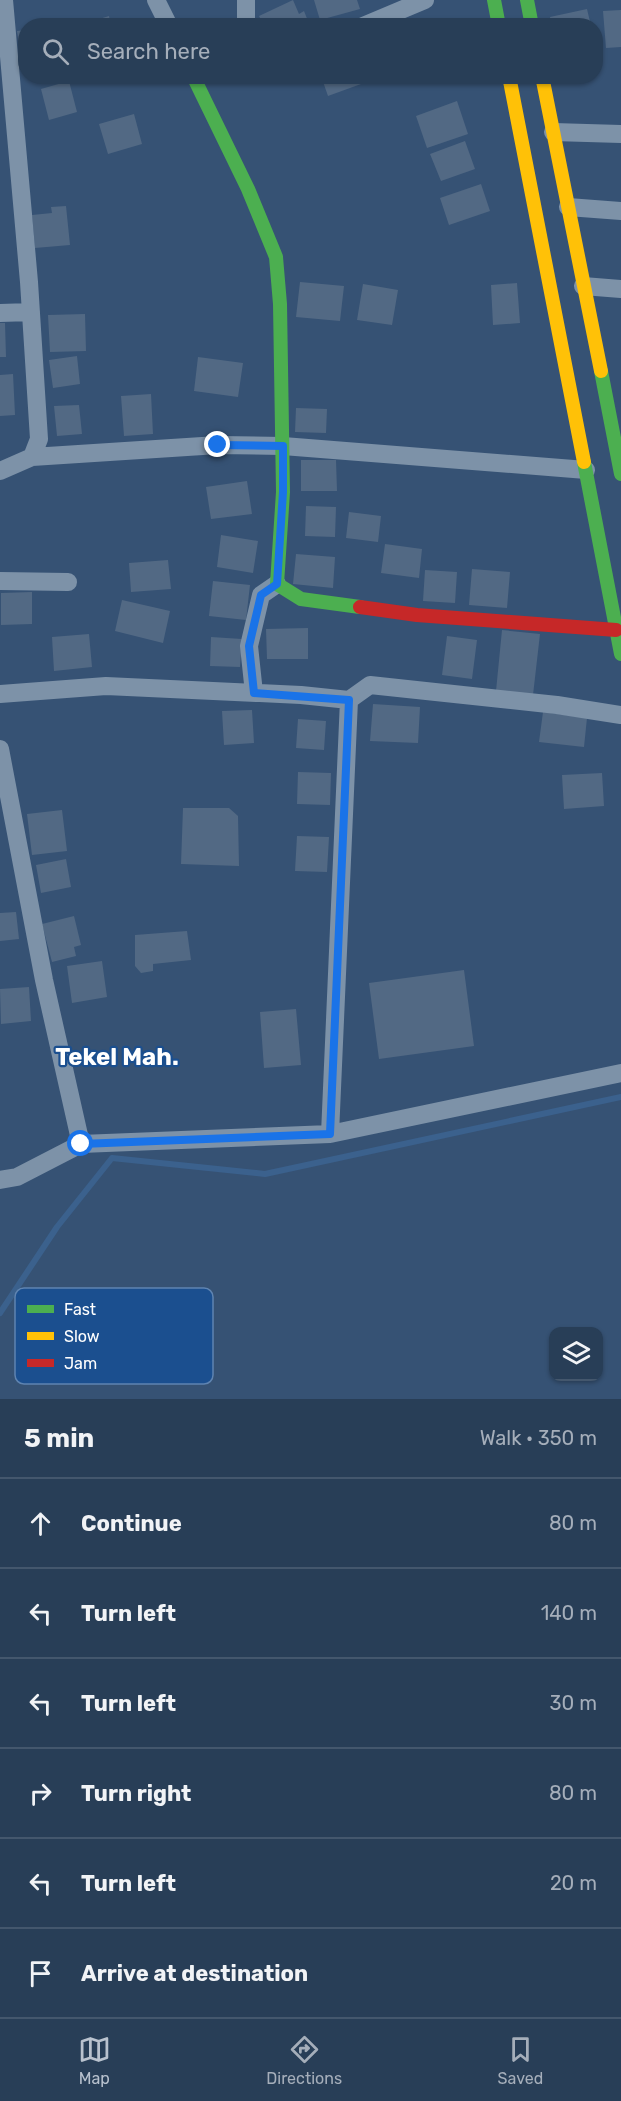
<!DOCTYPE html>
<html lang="en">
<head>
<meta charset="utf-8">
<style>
  :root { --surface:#283e57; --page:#344961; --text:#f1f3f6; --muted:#a5aeba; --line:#44576d; --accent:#b9c2ce }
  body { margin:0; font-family:Rubik,sans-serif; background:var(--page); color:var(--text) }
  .controls { position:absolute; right:18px; bottom:18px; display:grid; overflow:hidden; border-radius:12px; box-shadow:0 2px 4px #0004 }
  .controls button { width:54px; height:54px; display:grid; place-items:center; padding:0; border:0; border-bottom:2px solid var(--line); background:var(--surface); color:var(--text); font:30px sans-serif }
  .stop { position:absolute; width:18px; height:18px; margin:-14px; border:4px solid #1a73e8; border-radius:50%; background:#fff }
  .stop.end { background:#1a73e8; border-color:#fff; box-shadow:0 2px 6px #0008 }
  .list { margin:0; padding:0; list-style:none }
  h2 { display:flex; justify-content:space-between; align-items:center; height:78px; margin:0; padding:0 24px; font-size:26px }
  h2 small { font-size:20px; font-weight:400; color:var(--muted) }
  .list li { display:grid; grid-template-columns:39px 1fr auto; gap:18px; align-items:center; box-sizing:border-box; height:90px; padding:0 24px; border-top:2px solid var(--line) }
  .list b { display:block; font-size:22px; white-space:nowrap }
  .list em { font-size:20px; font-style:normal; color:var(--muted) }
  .icon { flex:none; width:33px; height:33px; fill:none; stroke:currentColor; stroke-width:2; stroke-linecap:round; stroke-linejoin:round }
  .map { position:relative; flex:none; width:621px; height:1399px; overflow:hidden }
  .search { position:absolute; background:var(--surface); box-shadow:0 2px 4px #0004; left:18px; right:18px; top:18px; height:66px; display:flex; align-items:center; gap:15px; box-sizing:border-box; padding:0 21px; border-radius:24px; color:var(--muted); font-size:22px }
  .sheet { height:618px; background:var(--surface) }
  nav { display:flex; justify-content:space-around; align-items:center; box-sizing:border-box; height:84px; border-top:2px solid var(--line); background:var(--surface); font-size:16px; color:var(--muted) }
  nav a { display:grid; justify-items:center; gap:3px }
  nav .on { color:var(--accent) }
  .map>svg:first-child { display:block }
</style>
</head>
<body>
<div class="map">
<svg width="621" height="1399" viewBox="0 0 621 1399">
  <rect width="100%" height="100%" fill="#365274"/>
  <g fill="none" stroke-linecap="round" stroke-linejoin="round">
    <path stroke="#3b618d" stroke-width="6" d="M 0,1313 L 57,1227 L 112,1158 L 265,1174 L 621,1097"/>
  </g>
  <path fill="#526984" d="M 293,0 L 299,14 L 304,11 L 310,26 L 264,26 L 259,16 Z
    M 314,0 L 357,0 L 360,9 L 320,20 Z
    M 587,9 L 591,26 L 552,26 L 550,17 Z
    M 621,10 L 621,47 L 606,48 L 603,11 Z
    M 109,16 L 111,26 L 80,26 L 80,25 Z
    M 413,21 L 413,26 L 394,26 L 393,24 Z
    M 26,30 L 26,57 L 21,58 L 17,31 Z
    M 321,76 L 359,76 L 361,84 L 328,96 Z
    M 69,81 L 77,112 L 49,120 L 41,89 Z
    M 457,101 L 468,134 L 427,148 L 416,116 Z
    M 134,114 L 142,144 L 108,154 L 99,124 Z
    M 465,141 L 475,169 L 441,181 L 430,154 Z
    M 481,184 L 490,211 L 449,225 L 440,198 Z
    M 66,206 L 70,245 L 35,248 L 32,215 L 52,213 L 51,207 Z
    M 300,282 L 344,286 L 340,321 L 296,317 Z
    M 517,283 L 520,323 L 493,325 L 491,285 Z
    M 363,284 L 398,290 L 392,325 L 357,320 Z
    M 85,314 L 86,351 L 50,352 L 48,315 Z
    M 0,323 L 5,323 L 6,357 L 0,357 Z
    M 77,356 L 80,384 L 53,388 L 49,360 Z
    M 198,357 L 243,363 L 238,397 L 194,391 Z
    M 13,374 L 15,415 L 0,416 L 0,375 Z
    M 151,394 L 153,434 L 124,436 L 121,396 Z
    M 79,405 L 82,434 L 57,436 L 54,406 Z
    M 296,408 L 327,409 L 326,433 L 295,432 Z
    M 301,460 L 336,460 L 337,491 L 301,491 Z
    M 247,481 L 252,514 L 211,519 L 206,487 Z
    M 306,506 L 336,507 L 335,537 L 305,536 Z
    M 349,512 L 381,516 L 378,542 L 346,538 Z
    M 221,535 L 258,541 L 253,573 L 217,567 Z
    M 385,544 L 422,549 L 419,578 L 381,573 Z
    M 296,554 L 335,557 L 333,588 L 293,584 Z
    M 168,560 L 171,589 L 131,592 L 129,563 Z
    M 472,569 L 510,572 L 507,608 L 469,605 Z
    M 425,570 L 457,572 L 455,603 L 423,601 Z
    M 213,581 L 250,585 L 246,620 L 209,616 Z
    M 32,592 L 32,624 L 1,625 L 1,593 Z
    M 122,600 L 170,611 L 163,643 L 115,631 Z
    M 308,628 L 308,659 L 267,659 L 266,629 Z
    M 502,630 L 540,634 L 533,695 L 496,691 Z
    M 89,634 L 92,667 L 54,671 L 52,637 Z
    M 447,636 L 477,640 L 472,679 L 442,675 Z
    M 211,637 L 242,639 L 240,667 L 210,666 Z
    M 373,704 L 420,707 L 418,743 L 370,741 Z
    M 252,710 L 254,743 L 224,745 L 222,711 Z
    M 543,712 L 587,718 L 584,747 L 539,742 Z
    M 298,719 L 326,721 L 324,750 L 296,748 Z
    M 298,772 L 331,773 L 330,805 L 297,804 Z
    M 602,773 L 604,806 L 564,809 L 562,775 Z
    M 183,808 L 229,808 L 238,816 L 239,866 L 181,864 Z
    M 62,810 L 67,851 L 32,855 L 27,814 Z
    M 297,836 L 329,837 L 327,872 L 295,871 Z
    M 66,859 L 71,887 L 41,893 L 36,865 Z
    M 16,912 L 19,939 L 0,941 L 0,913 Z
    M 74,916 L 81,945 L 74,947 L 76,956 L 52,962 L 42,924 Z
    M 187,931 L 191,960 L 153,964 L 153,971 L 141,973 L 135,966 L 135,935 Z
    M 102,961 L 107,997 L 72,1003 L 67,966 Z
    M 464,970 L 474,1046 L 379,1059 L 369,983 Z
    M 29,987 L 31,1021 L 1,1024 L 0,989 Z
    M 296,1009 L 301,1065 L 264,1068 L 260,1012 Z"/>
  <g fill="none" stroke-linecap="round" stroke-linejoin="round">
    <path stroke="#7d92a8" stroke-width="18" d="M 156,0 L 169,26
      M 246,26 L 246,0
      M 363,26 L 425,0
      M 553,132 L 621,134
      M 568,207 L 621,211
      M 583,286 L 621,289
      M 0,313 L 31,312
      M 32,457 L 218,445 L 283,446 L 586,470
      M 0,471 L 32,457 L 39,439 L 29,282 L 4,0
      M 0,581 L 68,582
      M 254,693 L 249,646 L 261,595 L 277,584
      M 0,694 L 106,686 L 301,695 L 349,700 L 370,685 L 557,705 L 621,715
      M 0,749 L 44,980 L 81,1144
      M 330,1134 L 349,700
      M 0,1180 L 17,1177 L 81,1144 L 330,1134 L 621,1073"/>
    <path stroke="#4caf50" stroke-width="14" d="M 494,0 L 499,26
      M 527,0 L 532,26
      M 193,76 L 248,189 L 276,257 L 280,304 L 283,492 L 277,584 L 301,599 L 360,607
      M 601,371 L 621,474
      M 584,462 L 621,654"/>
    <path stroke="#ffc107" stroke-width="14" d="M 509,76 L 584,462
      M 542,76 L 601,371"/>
    <path stroke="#c62828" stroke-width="14" d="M 360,607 L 417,615 L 616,630"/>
  </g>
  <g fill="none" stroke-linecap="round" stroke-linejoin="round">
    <path stroke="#1a73e8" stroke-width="8" d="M 81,1144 L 330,1134 L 349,700 L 254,693 L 249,646 L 261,595 L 277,584 L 283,492 L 283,446 L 218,445"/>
  </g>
  <g text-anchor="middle" stroke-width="4.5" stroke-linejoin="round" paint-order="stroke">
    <g font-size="24" font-weight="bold" fill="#fff" stroke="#1b4f8f">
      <text x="117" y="1065">Tekel Mah.</text>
    </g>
  </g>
  <rect x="15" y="1288" width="198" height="96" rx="9" fill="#1b4f8f" stroke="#5f84b1" stroke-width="1.5"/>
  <rect x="27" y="1305" width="27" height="8" fill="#4caf50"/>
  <rect x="27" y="1332" width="27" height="8" fill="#ffc107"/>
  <rect x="27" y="1359" width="27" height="8" fill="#c62828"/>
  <g font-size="16" fill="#fff">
    <text x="64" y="1315">Fast</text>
    <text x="64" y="1342">Slow</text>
    <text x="64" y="1369">Jam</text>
  </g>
</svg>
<div class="controls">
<button><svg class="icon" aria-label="layers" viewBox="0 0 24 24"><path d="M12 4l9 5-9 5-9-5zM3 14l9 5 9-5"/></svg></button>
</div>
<div class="stop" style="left:81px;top:1144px"></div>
<div class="stop end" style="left:218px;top:445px"></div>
<div class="search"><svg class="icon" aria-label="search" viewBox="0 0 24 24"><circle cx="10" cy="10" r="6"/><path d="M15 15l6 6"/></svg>Search here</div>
</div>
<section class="sheet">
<h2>5 min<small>Walk · 350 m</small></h2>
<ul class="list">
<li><svg class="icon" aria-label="ahead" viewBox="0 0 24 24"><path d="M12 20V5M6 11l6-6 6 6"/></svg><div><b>Continue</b></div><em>80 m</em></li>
<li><svg class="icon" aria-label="left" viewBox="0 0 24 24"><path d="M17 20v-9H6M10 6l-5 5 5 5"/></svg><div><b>Turn left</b></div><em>140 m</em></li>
<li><svg class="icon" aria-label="left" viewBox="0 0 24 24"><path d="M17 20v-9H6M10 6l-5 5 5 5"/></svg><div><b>Turn left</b></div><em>30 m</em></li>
<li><svg class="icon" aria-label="right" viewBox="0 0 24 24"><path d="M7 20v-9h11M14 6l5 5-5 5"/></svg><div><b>Turn right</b></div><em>80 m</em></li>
<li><svg class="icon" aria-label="left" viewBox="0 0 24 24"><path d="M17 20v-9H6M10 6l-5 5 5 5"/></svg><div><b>Turn left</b></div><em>20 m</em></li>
<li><svg class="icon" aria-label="arrive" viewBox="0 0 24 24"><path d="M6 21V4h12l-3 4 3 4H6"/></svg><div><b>Arrive at destination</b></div></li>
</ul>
</section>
<nav>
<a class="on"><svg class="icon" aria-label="map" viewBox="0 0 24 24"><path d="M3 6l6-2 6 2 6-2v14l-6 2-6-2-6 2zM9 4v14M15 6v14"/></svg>Map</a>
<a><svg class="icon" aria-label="directions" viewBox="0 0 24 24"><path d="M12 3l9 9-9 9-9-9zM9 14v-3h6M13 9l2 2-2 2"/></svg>Directions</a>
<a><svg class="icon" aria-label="saved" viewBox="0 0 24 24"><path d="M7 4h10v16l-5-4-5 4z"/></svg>Saved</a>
</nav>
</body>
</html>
